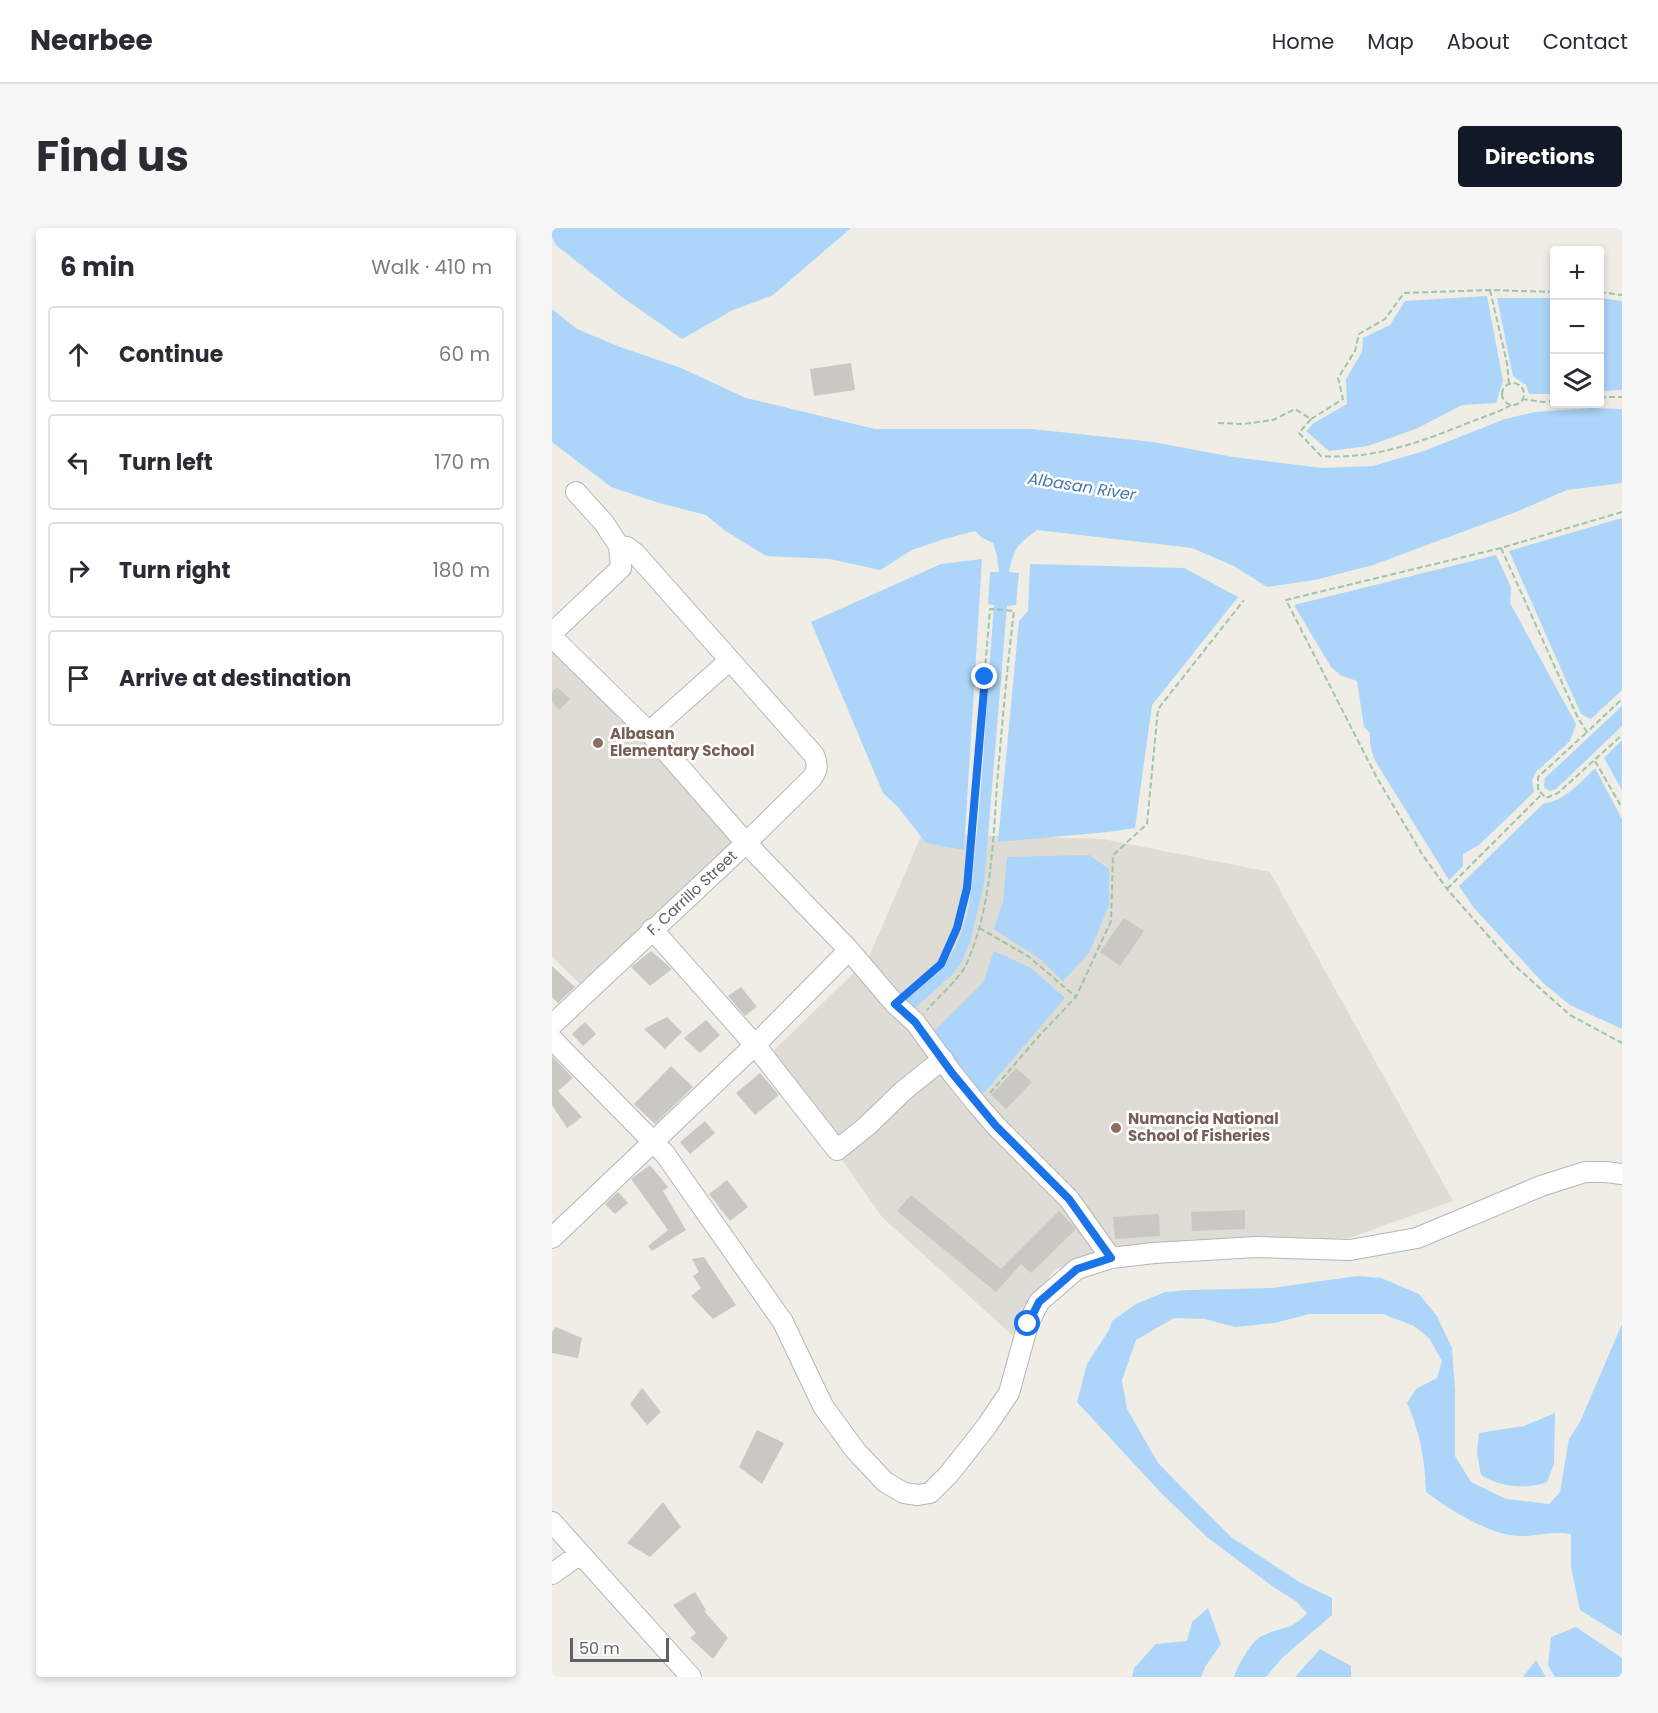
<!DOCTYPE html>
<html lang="en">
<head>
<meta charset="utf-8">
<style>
  :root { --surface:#fff; --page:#f7f7f7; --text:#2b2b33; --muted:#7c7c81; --line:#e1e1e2; --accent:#111827 }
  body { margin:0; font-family:Poppins,sans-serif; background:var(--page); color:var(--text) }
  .controls { position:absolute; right:18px; top:18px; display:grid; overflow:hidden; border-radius:6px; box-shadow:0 3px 9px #0003 }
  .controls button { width:54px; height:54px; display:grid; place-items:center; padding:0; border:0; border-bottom:2px solid var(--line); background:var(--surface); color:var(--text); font:30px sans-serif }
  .scale { position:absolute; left:18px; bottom:15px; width:99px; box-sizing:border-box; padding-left:6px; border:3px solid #5e6165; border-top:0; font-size:16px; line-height:21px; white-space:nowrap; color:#5e6165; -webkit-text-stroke:4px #fff; paint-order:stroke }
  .stop { position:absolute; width:18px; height:18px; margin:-14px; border:4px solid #1a73e8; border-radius:50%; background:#fff }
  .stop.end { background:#1a73e8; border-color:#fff; box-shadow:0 2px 6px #0008 }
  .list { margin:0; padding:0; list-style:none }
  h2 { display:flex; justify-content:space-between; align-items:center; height:78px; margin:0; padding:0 24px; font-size:26px }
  h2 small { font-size:20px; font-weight:400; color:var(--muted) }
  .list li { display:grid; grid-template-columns:39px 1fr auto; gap:18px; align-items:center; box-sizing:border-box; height:96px; margin:0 12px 12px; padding:0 12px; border:2px solid var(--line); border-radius:6px }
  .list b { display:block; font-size:22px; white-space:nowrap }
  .list em { font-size:20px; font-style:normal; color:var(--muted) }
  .icon { flex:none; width:33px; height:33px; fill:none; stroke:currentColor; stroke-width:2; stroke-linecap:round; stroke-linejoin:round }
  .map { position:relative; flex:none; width:1070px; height:1449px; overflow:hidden; border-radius:6px }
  header { display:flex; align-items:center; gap:36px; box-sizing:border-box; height:84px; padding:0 30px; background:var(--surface); border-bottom:2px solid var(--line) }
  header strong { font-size:28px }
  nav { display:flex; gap:33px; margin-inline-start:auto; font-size:21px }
  .intro { display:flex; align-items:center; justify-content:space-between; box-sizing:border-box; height:144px; padding:0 36px }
  h1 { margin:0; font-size:42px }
  .button { padding:15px 27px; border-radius:6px; background:var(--accent); color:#fff; font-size:21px; font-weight:700 }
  main { display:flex; gap:36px; padding:0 36px }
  aside { flex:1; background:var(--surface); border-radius:6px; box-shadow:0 3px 9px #0003 }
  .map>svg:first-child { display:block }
</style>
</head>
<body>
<header>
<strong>Nearbee</strong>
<nav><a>Home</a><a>Map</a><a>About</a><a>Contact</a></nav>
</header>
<div class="intro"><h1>Find us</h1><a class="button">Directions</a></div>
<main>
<aside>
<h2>6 min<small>Walk · 410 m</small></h2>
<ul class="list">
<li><svg class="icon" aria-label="ahead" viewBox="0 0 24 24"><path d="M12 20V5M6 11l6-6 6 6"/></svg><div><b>Continue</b></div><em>60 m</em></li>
<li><svg class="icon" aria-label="left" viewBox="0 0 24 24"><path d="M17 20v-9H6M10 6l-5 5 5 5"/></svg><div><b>Turn left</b></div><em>170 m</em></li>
<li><svg class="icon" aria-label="right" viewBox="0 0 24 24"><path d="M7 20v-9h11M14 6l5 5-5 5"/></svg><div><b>Turn right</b></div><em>180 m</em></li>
<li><svg class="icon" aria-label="arrive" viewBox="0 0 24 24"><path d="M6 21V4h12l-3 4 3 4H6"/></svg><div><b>Arrive at destination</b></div></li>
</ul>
</aside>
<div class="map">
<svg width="1070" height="1449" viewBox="0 0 1070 1449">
  <rect width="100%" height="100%" fill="#efede6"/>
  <path fill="#dedcd4" d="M 0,417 L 183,613 L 31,759 L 0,728 Z
    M 370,606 L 551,611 L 718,644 L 901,973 L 797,1010 L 570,1021 L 502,1042 L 460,1107 L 330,989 L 217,827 L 316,731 Z"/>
  <path fill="#acd5f9" d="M 0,0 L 299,0 L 221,67 L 179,83 L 130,111 L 70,69 L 5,18 L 0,10 Z
    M 935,68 L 951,153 L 944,175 L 910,177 L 866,200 L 816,218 L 777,223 L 754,203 L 762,195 L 795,176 L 794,151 L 810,124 L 811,110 L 838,97 L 853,73 Z
    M 945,70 L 1002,70 L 1002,166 L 977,166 L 974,157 L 961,148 Z
    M 1048,70 L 1070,73 L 1070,162 L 1048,163 Z
    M 0,81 L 25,101 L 68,119 L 129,140 L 194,170 L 323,201 L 480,201 L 601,214 L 681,229 L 770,240 L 821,238 L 872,223 L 953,191 L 983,184 L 1039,180 L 1070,181 L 1070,255 L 1015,262 L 964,284 L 821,337 L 763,352 L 715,359 L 682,338 L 640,320 L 485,302 C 465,317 462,320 457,344 L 467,345 L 464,377 L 455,378 L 432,656 L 418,714 L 409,735 L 400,747 L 355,787 L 348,777 C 368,760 392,742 404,718 C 421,684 421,642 425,605 C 432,529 436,453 442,377 L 436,376 L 438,344 L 447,344 L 445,328 L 441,315 L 430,310 L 423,303 L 392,311 L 360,322 L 328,342 L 278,331 L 214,328 L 172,302 L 154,287 L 104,274 L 59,259 L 0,214 Z
    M 1070,290 L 1070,462 L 1039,491 L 1029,486 L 957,323 Z
    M 944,327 L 959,359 L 958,375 L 1024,496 L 1018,513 L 984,544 L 980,552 L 982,564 L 927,617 L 911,626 L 911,638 L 897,652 L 822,531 L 818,515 L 818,505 L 812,499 L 805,453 L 788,447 L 779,439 L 742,377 Z
    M 430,331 L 412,622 L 374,615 L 346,579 L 331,565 L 259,394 L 389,336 Z
    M 478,336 L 632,340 L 686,369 L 600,477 L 583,600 L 556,604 L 446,614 L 467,393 L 476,383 Z
    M 1070,478 L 1070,498 L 1004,561 L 998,563 L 992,559 L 993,550 Z
    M 1070,512 L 1070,562 L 1052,530 Z
    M 1043,540 L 1070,591 L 1070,801 L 1018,777 L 992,756 L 922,680 L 907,658 L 991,576 C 1014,572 1027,556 1043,540 Z
    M 537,627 L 557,641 L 557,677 L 537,725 L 511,753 L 488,731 L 442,701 L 451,674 L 455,629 Z
    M 442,723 L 479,740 L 513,770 L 430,867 L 380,805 L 431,755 Z
    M 805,1048 L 829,1050 L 867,1066 L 885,1088 L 900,1120 L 903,1162 L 903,1228 L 919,1254 L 954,1271 L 997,1276 L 1008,1264 L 1017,1211 L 1028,1194 L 1070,1096 L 1070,1408 L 1028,1382 L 1019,1339 L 1019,1306 C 1002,1303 989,1307 972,1308 C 942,1310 898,1282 874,1264 C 873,1232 868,1204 855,1175 L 864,1161 L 885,1150 L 890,1133 L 877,1110 L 862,1098 L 831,1086 L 757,1086 L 723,1095 L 683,1099 L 653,1091 L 622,1090 L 584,1112 L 570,1152 L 575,1181 L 606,1235 L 679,1309 L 749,1355 L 780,1370 L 780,1387 L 730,1430 L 714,1449 L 682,1449 C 685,1439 699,1414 708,1409 C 727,1398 739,1404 755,1385 L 745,1374 L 720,1358 L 655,1309 L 610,1266 L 525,1174 L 535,1136 L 557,1102 L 560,1093 L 584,1076 L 613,1064 L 637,1062 L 720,1060 Z
    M 1003,1185 L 1002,1236 L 995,1254 C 974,1262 948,1259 929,1247 L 925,1225 L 927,1205 L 972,1198 Z
    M 656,1380 L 669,1416 L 653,1439 L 649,1449 L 580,1449 L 582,1440 L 604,1416 L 635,1413 L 640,1394 Z
    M 1024,1399 L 1070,1430 L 1070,1449 L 1003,1449 L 996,1437 L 999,1409 Z
    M 768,1421 L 799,1438 L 799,1449 L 743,1449 Z
    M 984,1432 L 994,1449 L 971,1449 Z"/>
  <path fill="#cac8c2" d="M 299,135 L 303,162 L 262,168 L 258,141 Z
    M 5,459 L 18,471 L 7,482 L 0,474 L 0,464 Z
    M 572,690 L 592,703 L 568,738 L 548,724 Z
    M 99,723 L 120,741 L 98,758 L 79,739 Z
    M 0,738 L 23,759 L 6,775 L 0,769 Z
    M 189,759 L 205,779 L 193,788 L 176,768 Z
    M 115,789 L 130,804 L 113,821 L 92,801 Z
    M 154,792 L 168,807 L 148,825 L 132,810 Z
    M 33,794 L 44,806 L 31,818 L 20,806 Z
    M 0,828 L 21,850 L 6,863 L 30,889 L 15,900 L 0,877 Z
    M 119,838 L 141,859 L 103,896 L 82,876 Z
    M 464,840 L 480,854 L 454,881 L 439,867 Z
    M 208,845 L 227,867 L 203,887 L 184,865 Z
    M 153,893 L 163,905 L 138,926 L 128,914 Z
    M 98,937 L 116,959 L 111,963 L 134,1002 L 100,1023 L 96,1018 L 116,1002 L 79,951 Z
    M 175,952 L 196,979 L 178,993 L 157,966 Z
    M 66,964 L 76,975 L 63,986 L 53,976 Z
    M 359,967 L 449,1041 L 507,983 L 524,1001 L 479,1045 L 469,1036 L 444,1064 L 345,983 Z
    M 693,982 L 693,1001 L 640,1003 L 639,984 Z
    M 607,986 L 608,1008 L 563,1011 L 561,989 Z
    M 152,1029 L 184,1077 L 161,1091 L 139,1068 L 149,1060 L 141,1048 L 147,1044 L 140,1031 Z
    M 4,1099 L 30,1110 L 26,1130 L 0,1125 L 0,1104 Z
    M 90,1160 L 109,1184 L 95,1197 L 78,1176 Z
    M 205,1202 L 232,1215 L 210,1256 L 187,1239 Z
    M 111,1274 L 129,1299 L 98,1329 L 75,1315 Z
    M 143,1364 L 154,1382 L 152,1383 L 176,1410 L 161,1431 L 138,1410 L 144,1405 L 121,1377 Z"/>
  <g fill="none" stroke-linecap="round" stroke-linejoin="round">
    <g stroke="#b3b6ba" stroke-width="22">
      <path id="minor" d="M 24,264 L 52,295 L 67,318
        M 0,405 L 69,340 L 67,318 L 75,319 L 83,325 L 262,527 C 266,537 266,543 259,551 L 194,615 L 0,797
        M 0,409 L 97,504 L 194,615 L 297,722 L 343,776 L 363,794 L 400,845 L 424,875 L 444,898 L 517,971 L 559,1030
        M 97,504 L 178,432
        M 100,701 L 203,817 L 285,922 L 315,898 L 351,863 L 391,831
        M 0,811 L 113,926 L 231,1094 L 271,1178 L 303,1222 L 333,1254 L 352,1265 L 366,1267 L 378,1265 L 397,1246 L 434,1199 L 457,1165 L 476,1096 L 487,1074 L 525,1041 L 559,1030 L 602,1025 L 705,1019 L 798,1022 L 865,1010 L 989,958 L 1033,944 L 1054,944 L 1070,946
        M 0,1010 L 203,817 L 297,722
        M 0,1294 L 139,1449
        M 0,1346 L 28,1326"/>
    </g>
    <path stroke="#9ec5aa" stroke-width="2" stroke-dasharray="6 3" stroke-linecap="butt" d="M 938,62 L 955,135 L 957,156
      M 1048,64 L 1070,67
      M950 166a11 11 0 1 1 22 0a11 11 0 1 1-22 0Z
      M 1048,169 L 1070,169
      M 970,171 L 991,174 L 1002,173
      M 759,191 L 791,171 L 786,150 L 803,123 L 807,106 L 833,91 L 852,65 L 938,62 L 1002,64
      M 666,195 L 692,196 L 721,192 L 743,181 L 759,191 L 747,205 L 769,228 C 820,232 869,214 916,195 C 931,189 945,185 959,177
      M 1070,284 L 949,320 L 734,372 L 825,550 L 870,626 L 895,661 L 962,737 L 1018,787 L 1070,815
      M 949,320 L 1026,490 L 1035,504 L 1070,471
      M 1034,505 L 986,549 L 986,562 L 994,570 L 1006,565 L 1070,507
      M 1043,533 L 1070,580
      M 895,661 L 990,566
      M 427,700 L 476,728 L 524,769 L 559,693 L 561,627 L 595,596 L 606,481 L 692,372
      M 354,766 L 389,736 L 405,700 L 415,660 L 438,381 L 462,383 C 455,440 450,498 445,556 C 441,616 439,681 414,737 C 407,751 386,769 375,782
      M 438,865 L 487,808 L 524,769"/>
    <use href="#minor" stroke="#fff" stroke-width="20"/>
  </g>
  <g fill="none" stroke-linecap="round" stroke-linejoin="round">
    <path stroke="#1a73e8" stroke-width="8" d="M 433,449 L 415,660 L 405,700 L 389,736 L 343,776 L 363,794 L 400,845 L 444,898 L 517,971 L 559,1030 L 525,1041 L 487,1074 L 476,1096"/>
  </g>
  <g fill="#8d6e63" stroke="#fff" stroke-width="2">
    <circle cx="46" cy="515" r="6"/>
    <circle cx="564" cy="900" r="6"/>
  </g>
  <g text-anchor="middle" stroke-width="5" stroke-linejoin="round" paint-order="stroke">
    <g font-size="15" font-weight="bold" fill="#785e54" stroke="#fff" text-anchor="start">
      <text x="58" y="511">Albasan<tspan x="58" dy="17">Elementary School</tspan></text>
      <text x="576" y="896">Numancia National<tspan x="576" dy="17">School of Fisheries</tspan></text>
    </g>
    <g font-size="15" fill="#5e6165" stroke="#fff">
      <text transform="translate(140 665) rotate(-43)" y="5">F. Carrillo Street</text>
    </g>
    <g font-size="16" font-style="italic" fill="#4a77aa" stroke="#fff">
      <text transform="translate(530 258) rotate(9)" y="6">Albasan River</text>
    </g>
  </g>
</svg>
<div class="controls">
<button>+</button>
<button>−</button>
<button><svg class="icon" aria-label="layers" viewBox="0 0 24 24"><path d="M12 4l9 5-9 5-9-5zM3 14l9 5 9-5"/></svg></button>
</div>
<div class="scale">50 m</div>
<div class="stop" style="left:476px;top:1096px"></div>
<div class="stop end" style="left:433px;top:449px"></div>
</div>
</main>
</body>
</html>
